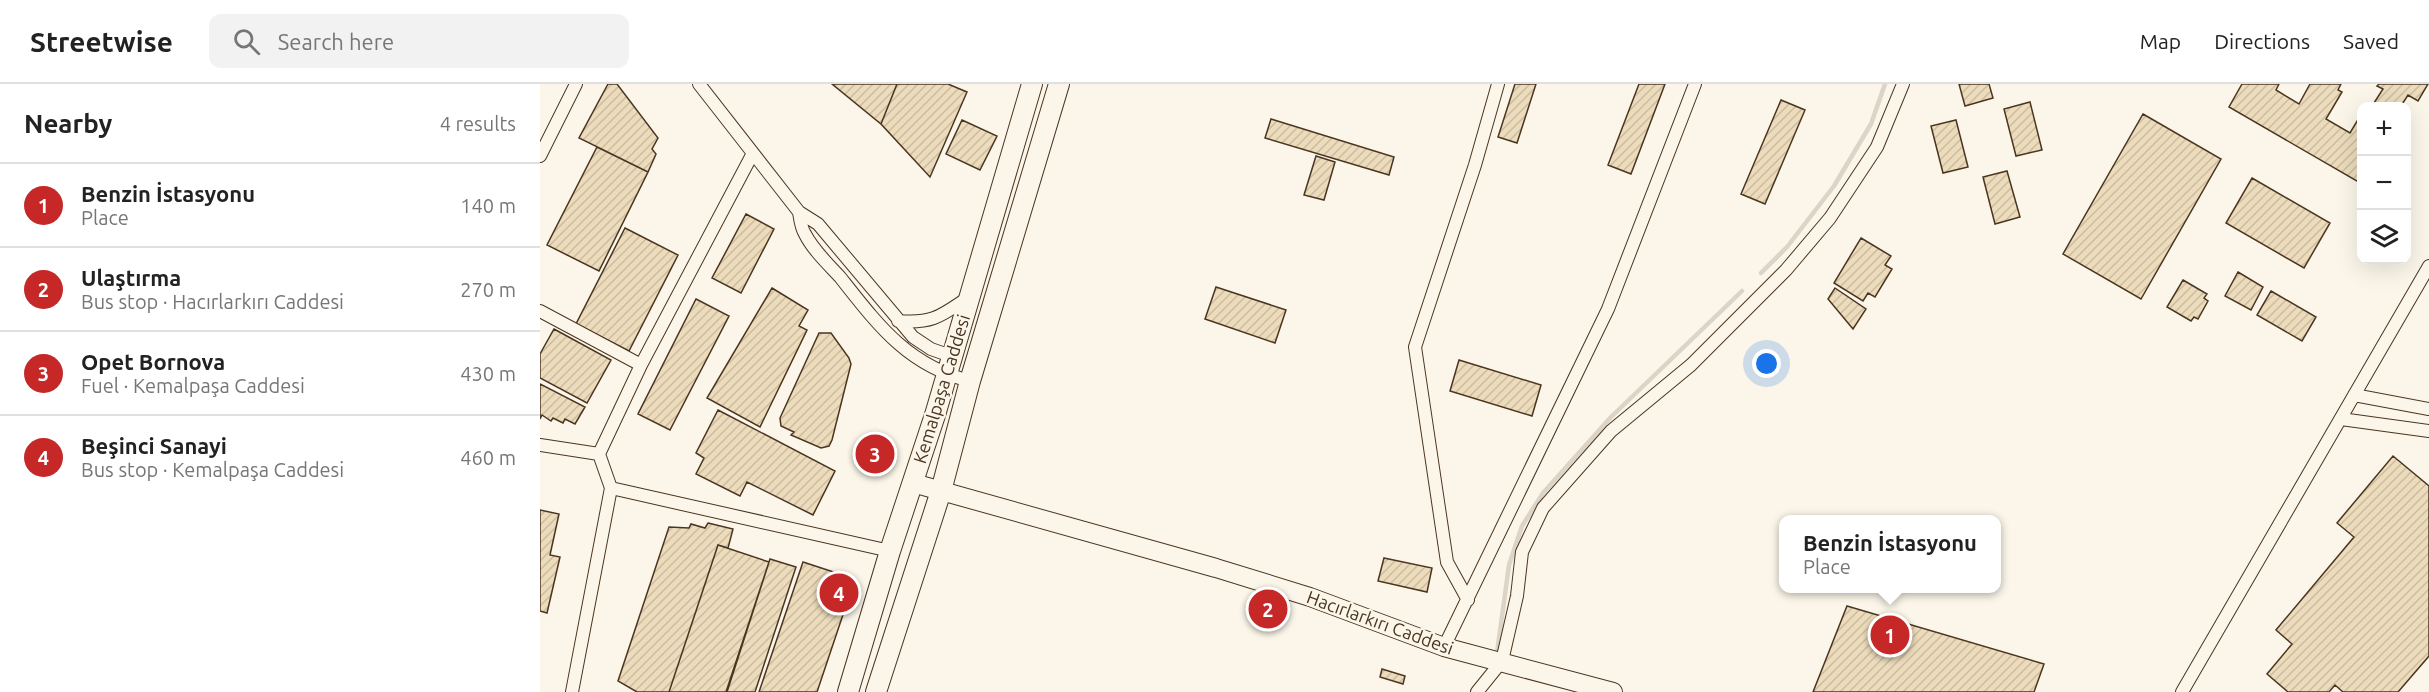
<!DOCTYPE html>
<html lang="en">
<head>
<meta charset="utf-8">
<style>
  :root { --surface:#fff; --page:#f2f2f2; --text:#222; --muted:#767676; --line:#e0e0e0; --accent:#c62828 }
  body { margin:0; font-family:Ubuntu,sans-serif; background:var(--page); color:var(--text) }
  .controls { position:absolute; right:18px; top:18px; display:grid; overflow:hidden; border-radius:12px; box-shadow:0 6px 24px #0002 }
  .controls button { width:54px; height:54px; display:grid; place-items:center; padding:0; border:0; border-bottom:2px solid var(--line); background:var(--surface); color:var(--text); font:30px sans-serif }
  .you { position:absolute; left:1227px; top:280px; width:21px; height:21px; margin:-15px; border:4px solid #fff; border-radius:50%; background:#1a73e8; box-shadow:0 0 0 9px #1a73e833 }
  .badge { display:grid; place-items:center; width:39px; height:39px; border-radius:50%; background:var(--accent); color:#fff; font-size:20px; font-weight:700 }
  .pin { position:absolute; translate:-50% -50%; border:3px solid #fff; box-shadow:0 2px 6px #0006 }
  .popup { position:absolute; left:1239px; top:431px; width:222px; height:78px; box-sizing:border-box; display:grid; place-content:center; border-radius:12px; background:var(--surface); filter:drop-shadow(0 2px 4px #0005); font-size:20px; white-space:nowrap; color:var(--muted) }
  .popup b { font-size:22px; color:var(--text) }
  .popup::after { content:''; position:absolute; left:50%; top:100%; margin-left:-12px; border:12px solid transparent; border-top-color:var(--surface) }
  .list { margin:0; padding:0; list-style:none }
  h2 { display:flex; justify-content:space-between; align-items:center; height:78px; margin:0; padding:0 24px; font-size:26px }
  h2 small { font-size:20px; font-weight:400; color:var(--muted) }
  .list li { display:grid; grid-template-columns:39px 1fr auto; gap:18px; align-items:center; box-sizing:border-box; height:84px; padding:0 24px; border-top:2px solid var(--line) }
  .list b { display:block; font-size:22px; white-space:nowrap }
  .list p { margin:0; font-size:20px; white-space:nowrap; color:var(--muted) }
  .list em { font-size:20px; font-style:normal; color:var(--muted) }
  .icon { flex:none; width:33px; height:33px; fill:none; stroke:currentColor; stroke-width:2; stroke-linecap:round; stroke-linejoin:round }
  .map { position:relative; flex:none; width:1889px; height:608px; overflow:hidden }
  header { display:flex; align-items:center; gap:36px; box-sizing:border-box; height:84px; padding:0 30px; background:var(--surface); border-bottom:2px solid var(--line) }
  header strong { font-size:28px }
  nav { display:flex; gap:33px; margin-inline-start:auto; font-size:21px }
  .search { width:420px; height:54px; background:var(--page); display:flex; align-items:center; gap:15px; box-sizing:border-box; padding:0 21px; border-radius:12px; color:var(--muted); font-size:22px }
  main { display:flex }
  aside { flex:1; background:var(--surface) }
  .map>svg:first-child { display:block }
</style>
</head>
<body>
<header>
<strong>Streetwise</strong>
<div class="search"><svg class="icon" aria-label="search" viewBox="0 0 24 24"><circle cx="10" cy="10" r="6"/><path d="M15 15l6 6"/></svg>Search here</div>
<nav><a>Map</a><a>Directions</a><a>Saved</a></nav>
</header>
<main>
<aside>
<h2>Nearby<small>4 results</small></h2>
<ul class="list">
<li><span class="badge">1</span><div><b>Benzin İstasyonu</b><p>Place</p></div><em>140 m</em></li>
<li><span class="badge">2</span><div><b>Ulaştırma</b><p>Bus stop · Hacırlarkırı Caddesi</p></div><em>270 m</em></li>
<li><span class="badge">3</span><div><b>Opet Bornova</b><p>Fuel · Kemalpaşa Caddesi</p></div><em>430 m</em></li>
<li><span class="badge">4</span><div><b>Beşinci Sanayi</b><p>Bus stop · Kemalpaşa Caddesi</p></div><em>460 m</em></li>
</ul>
</aside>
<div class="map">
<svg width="1889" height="608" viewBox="0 0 1889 608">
  <defs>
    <pattern id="building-hatch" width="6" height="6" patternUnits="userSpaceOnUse" patternTransform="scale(1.5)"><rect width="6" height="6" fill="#ecdcbc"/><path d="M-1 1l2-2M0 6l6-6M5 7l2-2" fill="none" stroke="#ccbda1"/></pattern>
  </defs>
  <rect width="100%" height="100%" fill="#fbf6e9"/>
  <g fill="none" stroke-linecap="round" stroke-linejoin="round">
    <path stroke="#dcd4c6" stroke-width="4.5" d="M 1221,189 L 1247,163 L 1294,102 L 1331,40 L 1345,0
      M 957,569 L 969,481 L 982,442 L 1003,409 L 1071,333 L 1202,207"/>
  </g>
  <path fill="url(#building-hatch)" stroke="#4a3520" stroke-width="1.5" d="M 68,0 L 77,0 L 118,54 L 112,65 L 116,70 L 108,88 L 39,54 Z
    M 292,0 L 357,0 L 341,40 Z
    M 357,0 L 408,0 L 427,8 L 390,93 L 341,40 Z
    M 975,0 L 996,0 L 977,59 L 958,53 Z
    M 1099,0 L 1125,0 L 1091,90 L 1068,81 Z
    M 1419,0 L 1449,0 L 1453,14 L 1425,22 Z
    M 1702,0 L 1739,0 L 1736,6 L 1759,20 L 1770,0 L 1801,0 L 1798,6 L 1802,8 L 1786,35 L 1810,49 L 1822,29 L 1822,100 L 1689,23 Z
    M 1839,0 L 1888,0 L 1878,17 L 1868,11 L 1861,22 L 1832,22 L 1843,5 L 1837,2 Z
    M 1241,16 L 1265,26 L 1225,120 L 1201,110 Z
    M 1490,18 L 1502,66 L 1476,72 L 1464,25 Z
    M 1603,30 L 1681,75 L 1601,215 L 1523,170 Z
    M 731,35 L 854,73 L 849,91 L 725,54 Z
    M 422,36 L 457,52 L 440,86 L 406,70 Z
    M 1416,36 L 1428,83 L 1403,89 L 1391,42 Z
    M 57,63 L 108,88 L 59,187 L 7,161 Z
    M 776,72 L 795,78 L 784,116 L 764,111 Z
    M 1467,87 L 1480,133 L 1455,140 L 1443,93 Z
    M 1712,94 L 1790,139 L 1764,184 L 1686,139 Z
    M 206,130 L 234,145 L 201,209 L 172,194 Z
    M 85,144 L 138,171 L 89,267 L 36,240 Z
    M 1321,154 L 1351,172 L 1345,181 L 1352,185 L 1335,213 L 1328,209 L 1323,217 L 1294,199 Z
    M 1698,188 L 1723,203 L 1711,226 L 1685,212 Z
    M 1643,196 L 1667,210 L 1664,214 L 1668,217 L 1658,235 L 1654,233 L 1651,237 L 1627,223 Z
    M 676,203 L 746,226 L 735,259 L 665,235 Z
    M 232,204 L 268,226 L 259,242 L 267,246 L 220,343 L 167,314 Z
    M 1295,204 L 1326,225 L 1313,245 L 1288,215 Z
    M 1731,207 L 1776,233 L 1762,257 L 1717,231 Z
    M 156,215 L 189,232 L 130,346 L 98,330 Z
    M 14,245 L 71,276 L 47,319 L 0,294 L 0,270 Z
    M 279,249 L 291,249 L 309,274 L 311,280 L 292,356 L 289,362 L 281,364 L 251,351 L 254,348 L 241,342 L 240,334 Z
    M 919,276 L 1001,301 L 992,332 L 910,307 Z
    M 0,300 L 45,323 L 35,340 L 25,335 L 23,339 L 13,334 L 11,337 L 2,331 L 0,335 Z
    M 178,326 L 295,387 L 273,431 L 207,398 L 200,412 L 156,390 L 164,374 L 156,369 Z
    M 1853,372 L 1889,402 L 1889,572 L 1858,608 L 1803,608 L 1795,601 L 1789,608 L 1748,608 L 1727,590 L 1752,560 L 1736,546 L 1814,453 L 1797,439 Z
    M 0,426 L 19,430 L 10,471 L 20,473 L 7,529 L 0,527 Z
    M 168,439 L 193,445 L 188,464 L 178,461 L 129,608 L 97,608 L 78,597 L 129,443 L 149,444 L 151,440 L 165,444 Z
    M 178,461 L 229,478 L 186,608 L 129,608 Z
    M 844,474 L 892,484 L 887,508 L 838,497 Z
    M 230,475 L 256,483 L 215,608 L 187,608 Z
    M 263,478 L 315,495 L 277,608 L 219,608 Z
    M 1307,522 L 1504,580 L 1494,608 L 1273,608 Z
    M 842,585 L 865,592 L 863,600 L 840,593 Z"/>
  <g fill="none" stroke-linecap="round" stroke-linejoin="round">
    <g stroke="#4a3520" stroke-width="14">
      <path id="street" d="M 159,0 L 259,128 L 278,140 L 373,253 L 391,265 L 411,272
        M 0,72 L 36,0
        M 259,128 C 260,135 261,144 265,150 C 273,166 288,180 300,193 C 338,241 368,282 430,297
        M 0,227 L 101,281
        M 358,237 C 393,240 401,232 429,213
        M 1814,311 L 1889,325
        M 1801,335 L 1889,347
        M 0,361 L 59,370 L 71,404 L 32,608
        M 59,370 L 101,281 L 213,69
        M 71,404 L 350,467
        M 928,516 L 907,478 L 875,263 L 935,81 L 958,0
        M 904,563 L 1068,225 L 1155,0
        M 937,608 L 962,577 L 977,512 L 982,468 L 1003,424 L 1071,347 L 1151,281 L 1246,186 L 1290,134 L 1337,63 L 1363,0
        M 1642,608 L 1889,182"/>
    </g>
    <g stroke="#4a3520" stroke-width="20">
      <path id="secondary" d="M 373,399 L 676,484 L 770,513 L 904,563 L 1073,608"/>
    </g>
    <g stroke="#4a3520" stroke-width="22">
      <path id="primary" d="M 308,608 L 350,467 L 395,331 L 492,0
        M 336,608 L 401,407 L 430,297 L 519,0"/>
    </g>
    <use href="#street" stroke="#fbf6e9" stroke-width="12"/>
    <use href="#secondary" stroke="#fbf6e9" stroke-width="18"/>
    <use href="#primary" stroke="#fbf6e9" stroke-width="20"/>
  </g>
  <g text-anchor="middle" stroke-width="4.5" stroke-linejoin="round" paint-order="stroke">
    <g font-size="18" fill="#4a3520" stroke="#fbf6e9">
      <text transform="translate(402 305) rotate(-73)" y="6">Kemalpaşa Caddesi</text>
      <text transform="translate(840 539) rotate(20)" y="6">Hacırlarkırı Caddesi</text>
    </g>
  </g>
</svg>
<div class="controls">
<button>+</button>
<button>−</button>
<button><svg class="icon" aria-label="layers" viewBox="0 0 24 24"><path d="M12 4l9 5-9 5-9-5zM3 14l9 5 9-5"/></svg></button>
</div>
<div class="you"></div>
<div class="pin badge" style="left:1350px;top:551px">1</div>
<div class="popup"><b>Benzin İstasyonu</b>Place</div>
<div class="pin badge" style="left:728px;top:525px">2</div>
<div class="pin badge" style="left:335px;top:370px">3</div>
<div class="pin badge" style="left:299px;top:509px">4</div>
</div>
</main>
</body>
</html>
